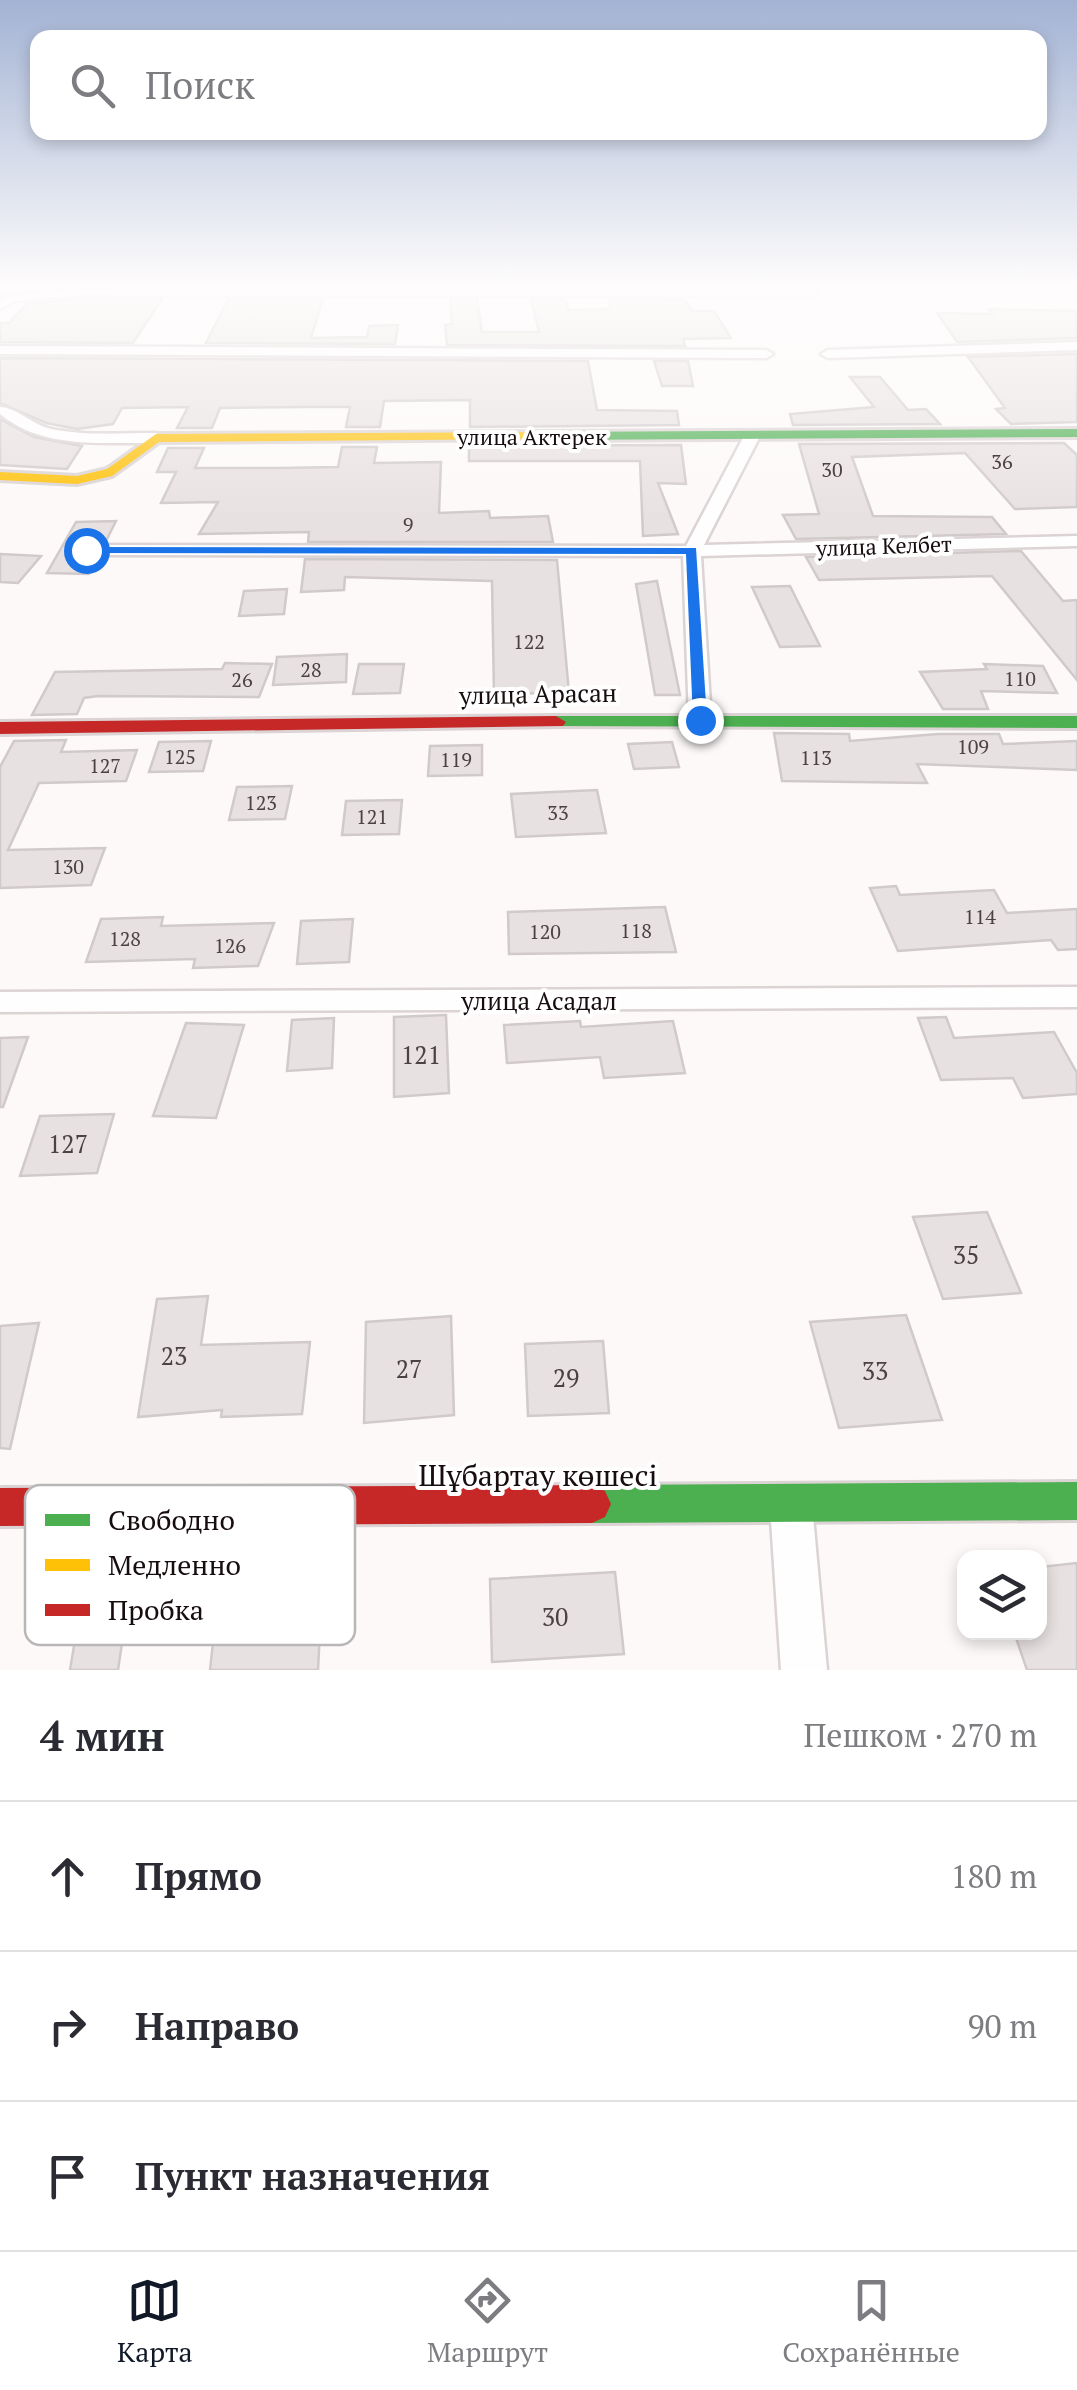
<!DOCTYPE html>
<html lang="ru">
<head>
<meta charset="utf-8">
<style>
  :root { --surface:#fff; --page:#f2f2f3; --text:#2b2b33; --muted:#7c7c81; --line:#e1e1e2; --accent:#111827 }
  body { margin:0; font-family:"PT Serif",serif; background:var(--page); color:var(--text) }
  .controls { position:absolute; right:30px; bottom:30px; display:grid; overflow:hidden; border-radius:20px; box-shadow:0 5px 15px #0003 }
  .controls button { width:90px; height:90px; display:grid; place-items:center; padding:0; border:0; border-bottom:2px solid var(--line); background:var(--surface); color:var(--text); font:50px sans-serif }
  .stop { position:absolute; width:30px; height:30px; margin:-22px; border:8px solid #1a73e8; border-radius:50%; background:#fff }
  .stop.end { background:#1a73e8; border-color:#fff; box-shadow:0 2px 10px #0008 }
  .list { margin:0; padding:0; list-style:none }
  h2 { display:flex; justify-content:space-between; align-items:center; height:130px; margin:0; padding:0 40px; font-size:42px }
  h2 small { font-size:32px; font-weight:400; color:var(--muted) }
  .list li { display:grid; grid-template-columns:65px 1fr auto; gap:30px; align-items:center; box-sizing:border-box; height:150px; padding:0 40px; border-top:2px solid var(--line) }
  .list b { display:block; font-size:38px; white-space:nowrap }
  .list em { font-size:32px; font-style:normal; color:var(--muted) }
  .icon { flex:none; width:55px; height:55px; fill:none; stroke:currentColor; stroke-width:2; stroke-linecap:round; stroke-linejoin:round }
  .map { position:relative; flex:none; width:1077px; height:1670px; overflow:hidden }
  .search { position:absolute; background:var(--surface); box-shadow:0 5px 15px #0003; left:30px; right:30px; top:30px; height:110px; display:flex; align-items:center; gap:25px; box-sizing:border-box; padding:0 35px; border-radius:20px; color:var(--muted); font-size:38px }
  .sheet { height:580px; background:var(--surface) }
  nav { display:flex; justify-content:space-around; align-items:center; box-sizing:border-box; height:140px; border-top:2px solid var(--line); background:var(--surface); font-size:28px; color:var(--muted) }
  nav a { display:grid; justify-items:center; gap:5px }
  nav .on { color:var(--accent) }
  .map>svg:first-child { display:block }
</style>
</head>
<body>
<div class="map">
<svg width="1077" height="1670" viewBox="0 0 1077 1670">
  <rect width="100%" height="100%" fill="#fdf9f9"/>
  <path fill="#e8e1e1" stroke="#d1cacb" stroke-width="2.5" d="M 78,299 L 162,299 L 133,343 L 0,342 L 0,323 L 9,323 L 27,304 Z
    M 228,299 L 323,299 L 311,338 L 367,337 L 369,326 L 398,325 L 395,344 L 206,343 Z
    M 450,299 L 477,299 L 482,332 L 539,332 L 531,299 L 565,299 L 569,310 L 610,309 L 610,299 L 685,300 L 692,311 L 714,311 L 731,338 L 683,339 L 685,346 L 447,345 L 445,325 L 452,324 Z
    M 989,309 L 1077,311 L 1077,338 L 957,342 L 937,313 L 992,314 Z
    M 1077,354 L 1077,422 L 1011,424 L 996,409 L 1005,408 L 968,357 Z
    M 0,358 L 588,361 L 597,410 L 677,411 L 679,425 L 470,427 L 470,400 L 384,401 L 380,427 L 346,427 L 350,407 L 305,407 L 220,408 L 212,428 L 177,428 L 188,407 L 122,408 L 113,424 L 77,429 L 46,423 L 0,403 Z
    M 654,361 L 688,361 L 693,386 L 662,386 Z
    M 850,377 L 880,377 L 908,410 L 926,409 L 940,424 L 793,425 L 790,414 L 874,407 Z
    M 0,419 L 34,437 L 82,446 L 67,469 L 0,465 Z
    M 1064,443 L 1077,455 L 1077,507 L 1015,509 L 965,453 L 852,457 L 873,516 L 992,517 L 1006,534 L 796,539 L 783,515 L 819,514 L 799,444 Z
    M 681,445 L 686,484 L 658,483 L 678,534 L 643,536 L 640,461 L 469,461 L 469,446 Z
    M 342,447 L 377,447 L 374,463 L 441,462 L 439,513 L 489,511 L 490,518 L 548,516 L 553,542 L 308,542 L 309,532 L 199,534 L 218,502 L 161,503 L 176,472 L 157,472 L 168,448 L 204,448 L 195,468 L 279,468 L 338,467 Z
    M 116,521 L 106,541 L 86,541 L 73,549 L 84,558 L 97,559 L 89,574 L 47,573 L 76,522 Z
    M 1021,551 L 1063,601 L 1077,600 L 1077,680 L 992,576 L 819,580 L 806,557 Z
    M 0,554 L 41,556 L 18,583 L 0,582 Z
    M 305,559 L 557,560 L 569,693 L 494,694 L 492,581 L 345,577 L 344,590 L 301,592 Z
    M 657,581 L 680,695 L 655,695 L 636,584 Z
    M 790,586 L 820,646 L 780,647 L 752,587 Z
    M 287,589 L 284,614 L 239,616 L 244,591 Z
    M 347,654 L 346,682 L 273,685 L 277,657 Z
    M 225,663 L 272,664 L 259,697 L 98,696 L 84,698 L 77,714 L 32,715 L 55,672 L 222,669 Z
    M 359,664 L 404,664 L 400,693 L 353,694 Z
    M 984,664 L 1043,666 L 1057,693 L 981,691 L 988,709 L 943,709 L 920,672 L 987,669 Z
    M 774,733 L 849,734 L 850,741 L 938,734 L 999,734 L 1003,744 L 1077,741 L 1077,770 L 917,764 L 927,783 L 782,781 Z
    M 66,740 L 61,752 L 137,750 L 126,781 L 39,783 L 8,850 L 105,848 L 91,885 L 0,888 L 0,767 L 14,741 Z
    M 211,741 L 203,771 L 149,772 L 159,742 Z
    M 672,742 L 679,767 L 634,769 L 628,744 Z
    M 482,745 L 482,775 L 428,776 L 430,746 Z
    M 292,786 L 285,819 L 229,820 L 237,787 Z
    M 597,790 L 606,833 L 516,837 L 511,794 Z
    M 402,800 L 399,834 L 342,835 L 346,801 Z
    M 896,886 L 900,895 L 994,890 L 1007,913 L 1077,909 L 1077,949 L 1058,950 L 1051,940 L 898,951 L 870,888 Z
    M 665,907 L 676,952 L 509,954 L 508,912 Z
    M 163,917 L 161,926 L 274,923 L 258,966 L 193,968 L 195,959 L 86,962 L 101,919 Z
    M 353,919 L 349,962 L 297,964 L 301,921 Z
    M 446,1015 L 449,1093 L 394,1097 L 394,1017 Z
    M 946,1017 L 954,1038 L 1054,1032 L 1077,1073 L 1077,1094 L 1023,1098 L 1013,1078 L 941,1080 L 918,1018 Z
    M 334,1018 L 332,1068 L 287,1071 L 292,1020 Z
    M 580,1021 L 581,1027 L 673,1021 L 685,1073 L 604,1078 L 600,1057 L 507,1063 L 504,1025 Z
    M 186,1023 L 244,1025 L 216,1118 L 153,1116 Z
    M 28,1037 L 3,1107 L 0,1107 L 0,1038 Z
    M 114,1114 L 97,1173 L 20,1176 L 40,1116 Z
    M 987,1212 L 1021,1293 L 943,1299 L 913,1217 Z
    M 208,1296 L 201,1345 L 310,1342 L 302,1414 L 221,1417 L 222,1410 L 138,1417 L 157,1299 Z
    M 906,1315 L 942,1420 L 839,1428 L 810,1322 Z
    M 451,1316 L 454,1415 L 364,1423 L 366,1322 Z
    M 39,1323 L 10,1449 L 0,1448 L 0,1326 Z
    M 603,1341 L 609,1413 L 528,1416 L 525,1344 Z
    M 324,1552 L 318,1670 L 210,1670 L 222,1560 Z
    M 1077,1563 L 1077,1670 L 1027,1670 L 1014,1632 L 1040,1632 L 1040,1567 Z
    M 615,1572 L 624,1654 L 492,1662 L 490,1579 Z
    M 132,1577 L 118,1670 L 70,1670 L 85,1580 Z"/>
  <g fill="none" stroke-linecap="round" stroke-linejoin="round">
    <g stroke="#dbd3d4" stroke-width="5">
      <path id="street" d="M 808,286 L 819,286 L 814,296 L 78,295 L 14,301 L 0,309 L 0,300 L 7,296 L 78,289 L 806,290 Z
        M 1077,342 L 1077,350 L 828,358 L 821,354 L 828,350 Z
        M 0,346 L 766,350 L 773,354 L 766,358 L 0,354 Z
        M 0,407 C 16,407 33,425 51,429 C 85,436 121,433 156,433 L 164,438 L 156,443 C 104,442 43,450 0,414 Z
        M 751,433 L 759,438 L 704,545 L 1077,536 L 1077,546 L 701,556 L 711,720 L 700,727 L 689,720 L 683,556 L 86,555 L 77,550 L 86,545 L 686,546 L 743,438 Z
        M 1077,987 L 1077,1007 L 0,1012 L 0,992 Z
        M 791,1484 L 806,1490 L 812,1505 L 827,1670 L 781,1670 L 770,1505 L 776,1490 Z"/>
    </g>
    <g stroke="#dbd3d4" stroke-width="6">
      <path id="fast" d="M 1077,429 L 1077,437 L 543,440 L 536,436 L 543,432 Z
        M 556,716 L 1077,716 L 1077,728 L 549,726 L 546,722 Z
        M 1077,1482 L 1077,1520 L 592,1523 L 579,1517 L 573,1504 L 579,1491 L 592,1485 Z"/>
    </g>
    <g stroke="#dbd3d4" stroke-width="6">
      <path id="slow" d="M 543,432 L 548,433 L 548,439 L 159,442 L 112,476 L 77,484 L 0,480 L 0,472 L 77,476 L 107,469 L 156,434 Z"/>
    </g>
    <g stroke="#dbd3d4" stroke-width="6">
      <path id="jam" d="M 556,716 L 566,722 L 563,726 L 0,734 L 0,722 Z
        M 592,1485 L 605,1491 L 611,1504 L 605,1517 L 592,1523 L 0,1526 L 0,1488 Z"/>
    </g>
    <use href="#street" fill="#fffefe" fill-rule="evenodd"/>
    <use href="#fast" fill="#4caf50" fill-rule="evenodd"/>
    <use href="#slow" fill="#ffc107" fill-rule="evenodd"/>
    <use href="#jam" fill="#c62828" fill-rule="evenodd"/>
  </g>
  <linearGradient id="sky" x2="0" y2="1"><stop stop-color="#a3b3d4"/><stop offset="0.55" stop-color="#fefcfc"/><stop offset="1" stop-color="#fefcfc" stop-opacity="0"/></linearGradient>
  <rect width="1077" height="519" fill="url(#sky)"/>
  <path fill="#1a73e8" d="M 82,547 L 696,548 L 707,720 L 700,724 L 693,720 L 686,554 L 86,553 Z"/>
  <g text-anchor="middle" stroke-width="8" stroke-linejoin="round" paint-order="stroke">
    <g font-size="20" fill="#4b4243">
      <text x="1002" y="469">36</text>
      <text x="832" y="477">30</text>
      <text x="408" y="532">9</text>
      <text x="529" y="649">122</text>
      <text x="311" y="677">28</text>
      <text x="1020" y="686">110</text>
      <text x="242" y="687">26</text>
      <text x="973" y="754">109</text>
      <text x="180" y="764">125</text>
      <text x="816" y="765">113</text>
      <text x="456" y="767">119</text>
      <text x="105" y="773">127</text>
      <text x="261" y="810">123</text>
      <text x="558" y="820">33</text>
      <text x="372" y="824">121</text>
      <text x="68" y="874">130</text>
      <text x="980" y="924">114</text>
      <text x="636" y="938">118</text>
      <text x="545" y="939">120</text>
      <text x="125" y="946">128</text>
      <text x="230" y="953">126</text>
    </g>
    <g font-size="22" fill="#170d0e" stroke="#fff">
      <text x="532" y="445">улица Актерек</text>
      <text transform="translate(884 546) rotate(-2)" y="8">улица Келбет</text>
    </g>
    <g font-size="25" fill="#170d0e" stroke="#fff">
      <text transform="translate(538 694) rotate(-1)" y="9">улица Арасан</text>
      <text x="539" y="1010">улица Асадал</text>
    </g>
    <g font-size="25" fill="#4b4243">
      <text x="421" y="1064">121</text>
      <text x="68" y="1153">127</text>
      <text x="966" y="1264">35</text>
      <text x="174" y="1365">23</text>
      <text x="409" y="1378">27</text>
      <text x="875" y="1380">33</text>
      <text x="566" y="1387">29</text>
      <text x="555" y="1626">30</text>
    </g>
    <g font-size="30" fill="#170d0e" stroke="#fff">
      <text x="538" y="1486">Шұбартау көшесі</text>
    </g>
  </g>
  <rect x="25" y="1485" width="330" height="160" rx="15" fill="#fff" stroke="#b9b6b7" stroke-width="2.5"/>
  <rect x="45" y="1514" width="45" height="12" fill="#4caf50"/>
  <rect x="45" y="1559" width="45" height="12" fill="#ffc107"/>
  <rect x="45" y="1604" width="45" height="12" fill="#c62828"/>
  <g font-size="28" fill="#170d0e">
    <text x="108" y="1530">Свободно</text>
    <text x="108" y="1575">Медленно</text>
    <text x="108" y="1620">Пробка</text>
  </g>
</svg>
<div class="controls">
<button><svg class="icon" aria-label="layers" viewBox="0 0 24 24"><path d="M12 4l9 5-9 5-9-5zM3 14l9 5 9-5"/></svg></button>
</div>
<div class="stop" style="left:86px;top:550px"></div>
<div class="stop end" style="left:700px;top:720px"></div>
<div class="search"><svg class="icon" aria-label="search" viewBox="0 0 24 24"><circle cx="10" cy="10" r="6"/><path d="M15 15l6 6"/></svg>Поиск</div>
</div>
<section class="sheet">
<h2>4 мин<small>Пешком · 270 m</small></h2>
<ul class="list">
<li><svg class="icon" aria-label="ahead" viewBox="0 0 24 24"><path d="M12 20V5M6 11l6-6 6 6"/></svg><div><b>Прямо</b></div><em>180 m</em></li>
<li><svg class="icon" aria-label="right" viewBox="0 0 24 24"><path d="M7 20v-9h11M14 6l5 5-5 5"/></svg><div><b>Направо</b></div><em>90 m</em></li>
<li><svg class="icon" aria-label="arrive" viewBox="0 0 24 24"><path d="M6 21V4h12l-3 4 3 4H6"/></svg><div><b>Пункт назначения</b></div></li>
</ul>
</section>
<nav>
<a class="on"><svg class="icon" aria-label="map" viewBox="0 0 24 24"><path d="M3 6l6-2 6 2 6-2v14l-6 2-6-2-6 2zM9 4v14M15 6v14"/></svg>Карта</a>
<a><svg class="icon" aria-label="directions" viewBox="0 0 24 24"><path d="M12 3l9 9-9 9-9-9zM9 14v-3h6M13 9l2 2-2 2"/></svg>Маршрут</a>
<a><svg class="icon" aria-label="saved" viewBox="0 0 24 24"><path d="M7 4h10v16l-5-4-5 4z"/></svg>Сохранённые</a>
</nav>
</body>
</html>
